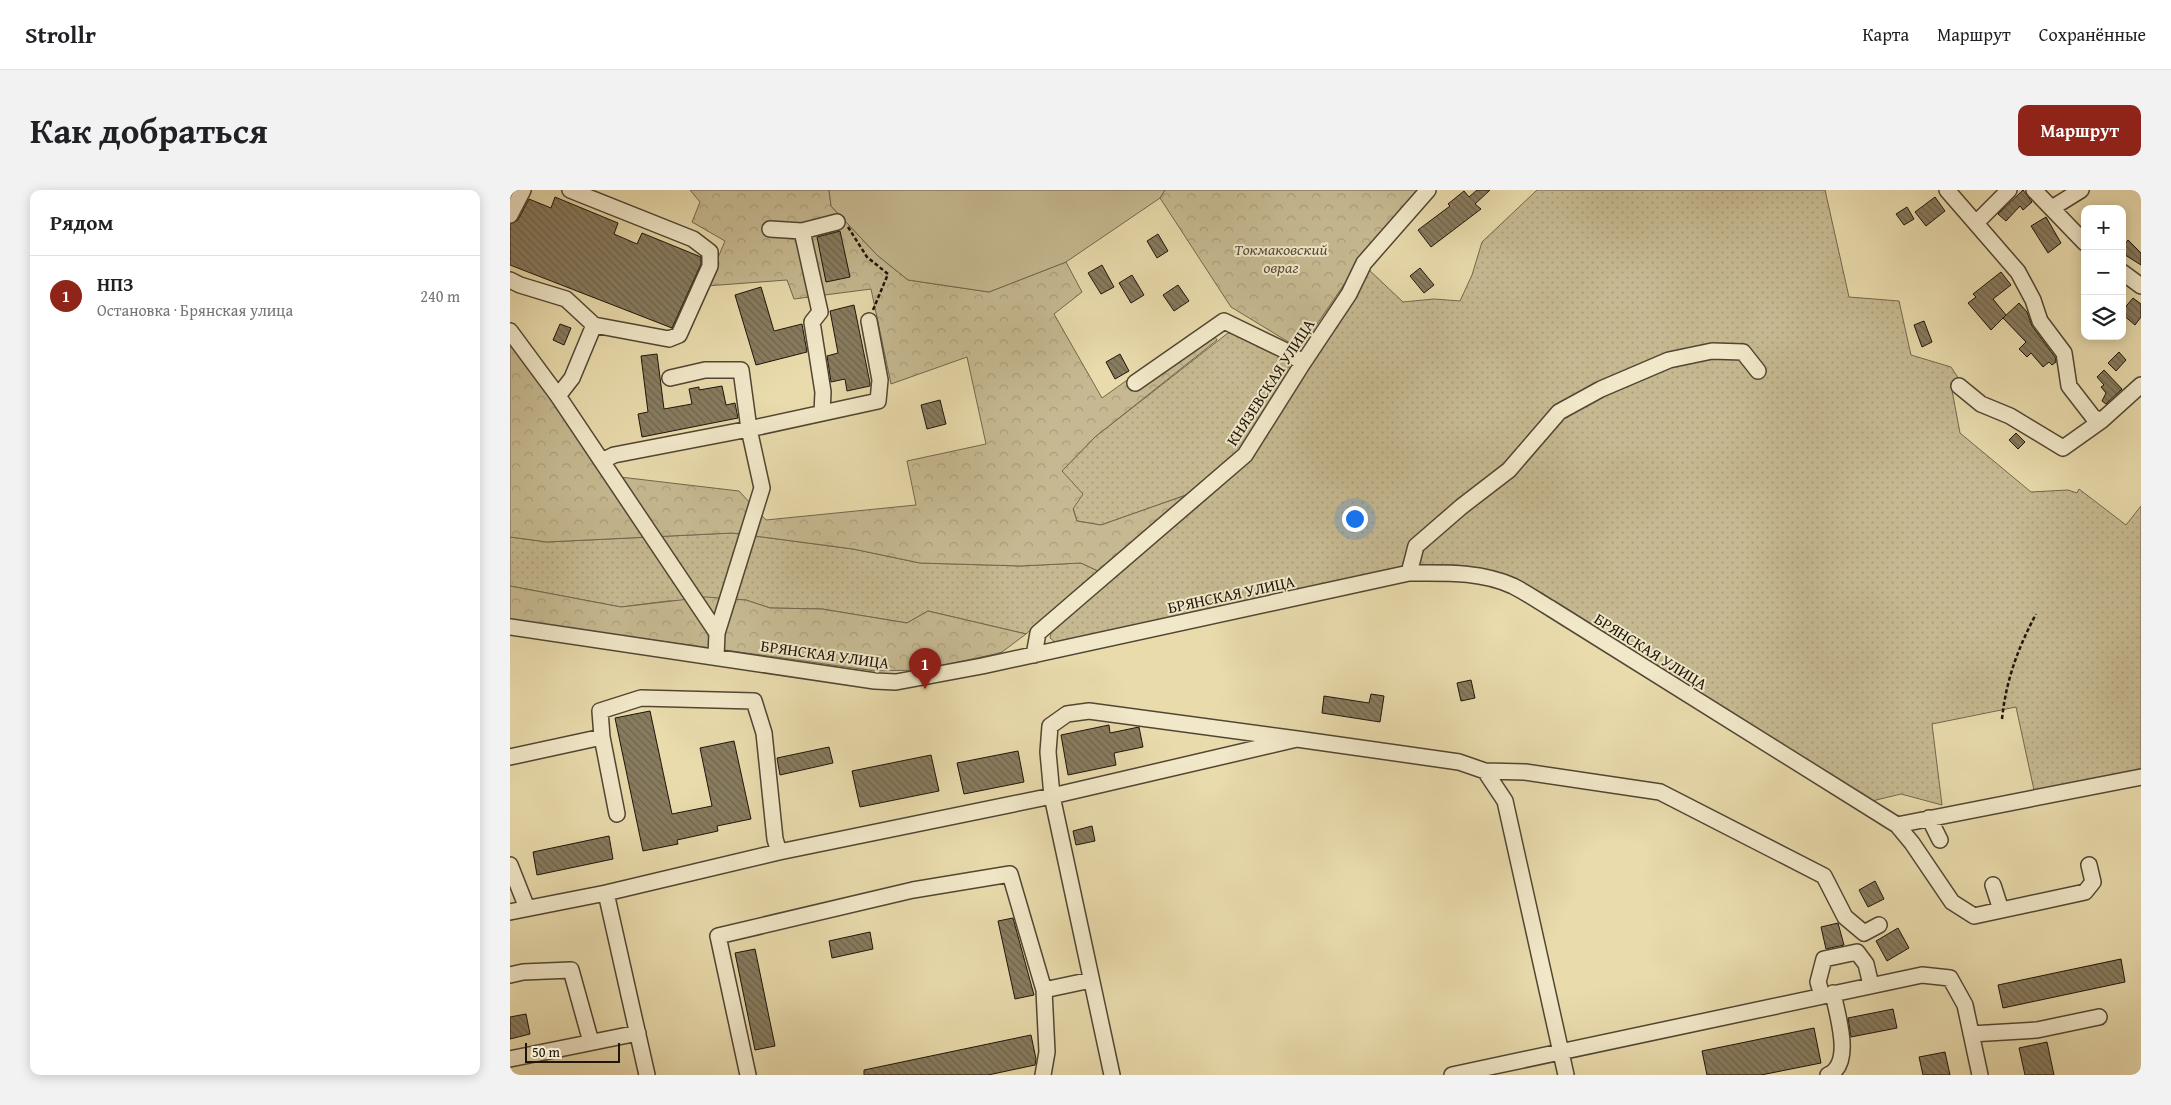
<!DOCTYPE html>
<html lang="ru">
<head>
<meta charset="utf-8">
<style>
  :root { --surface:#fff; --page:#f2f2f2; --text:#202124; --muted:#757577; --line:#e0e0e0; --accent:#8f2418 }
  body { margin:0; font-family:"Gentium Book Plus",serif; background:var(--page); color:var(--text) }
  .controls { position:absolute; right:15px; top:15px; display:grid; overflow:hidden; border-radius:10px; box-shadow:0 2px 12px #0003 }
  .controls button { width:45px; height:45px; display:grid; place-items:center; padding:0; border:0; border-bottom:1px solid var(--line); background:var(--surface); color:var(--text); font:25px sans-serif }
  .scale { position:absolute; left:15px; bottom:12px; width:95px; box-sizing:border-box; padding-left:5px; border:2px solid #1e150b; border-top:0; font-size:14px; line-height:18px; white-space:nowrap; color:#1e150b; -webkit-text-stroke:4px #f1e8c9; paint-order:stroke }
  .you { position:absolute; left:844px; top:328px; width:18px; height:18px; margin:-12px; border:4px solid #fff; border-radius:50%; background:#1a73e8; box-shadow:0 0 0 8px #1a73e833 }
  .badge { display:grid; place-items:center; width:32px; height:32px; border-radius:50%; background:var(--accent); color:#fff; font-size:16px; font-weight:700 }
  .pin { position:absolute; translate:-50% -41px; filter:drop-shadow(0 1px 2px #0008) }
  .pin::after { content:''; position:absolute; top:26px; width:18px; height:15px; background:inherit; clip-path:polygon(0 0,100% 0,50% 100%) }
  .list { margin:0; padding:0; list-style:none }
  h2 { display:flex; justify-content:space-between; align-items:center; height:65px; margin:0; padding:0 20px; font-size:21px }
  h2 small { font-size:16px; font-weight:400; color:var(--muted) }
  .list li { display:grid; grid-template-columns:32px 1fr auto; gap:15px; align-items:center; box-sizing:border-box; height:80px; padding:0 20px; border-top:1px solid var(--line) }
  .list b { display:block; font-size:19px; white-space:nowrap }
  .list p { margin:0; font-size:16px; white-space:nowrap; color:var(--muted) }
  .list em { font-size:16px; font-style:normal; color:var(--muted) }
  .icon { flex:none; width:28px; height:28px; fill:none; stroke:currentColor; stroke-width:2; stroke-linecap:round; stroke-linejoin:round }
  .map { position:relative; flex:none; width:1631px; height:885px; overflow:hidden; border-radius:10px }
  header { display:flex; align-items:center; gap:30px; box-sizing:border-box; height:70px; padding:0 25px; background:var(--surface); border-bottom:1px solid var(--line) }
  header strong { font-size:24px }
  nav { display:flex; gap:28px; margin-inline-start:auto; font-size:18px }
  .intro { display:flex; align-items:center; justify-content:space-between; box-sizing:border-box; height:120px; padding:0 30px }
  h1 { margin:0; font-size:35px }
  .button { padding:12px 22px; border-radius:10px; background:var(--accent); color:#fff; font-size:18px; font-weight:700 }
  main { display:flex; gap:30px; padding:0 30px }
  aside { flex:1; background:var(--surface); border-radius:10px; box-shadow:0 2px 12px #0003 }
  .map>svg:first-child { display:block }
</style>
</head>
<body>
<header>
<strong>Strollr</strong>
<nav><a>Карта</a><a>Маршрут</a><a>Сохранённые</a></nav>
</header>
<div class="intro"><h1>Как добраться</h1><a class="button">Маршрут</a></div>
<main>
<aside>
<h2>Рядом<small></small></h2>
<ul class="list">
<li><span class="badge">1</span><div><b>НПЗ</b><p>Остановка · Брянская улица</p></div><em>240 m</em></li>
</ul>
</aside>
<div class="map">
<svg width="1631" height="885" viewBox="0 0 1631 885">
  <defs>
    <pattern id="grass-dots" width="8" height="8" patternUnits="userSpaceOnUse" patternTransform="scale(1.25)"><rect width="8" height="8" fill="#c6b991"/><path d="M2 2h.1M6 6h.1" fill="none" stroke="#aa9e7c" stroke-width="1.8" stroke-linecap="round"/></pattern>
    <pattern id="forest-crowns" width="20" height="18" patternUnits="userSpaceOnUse" patternTransform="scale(1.25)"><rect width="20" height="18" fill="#c6b991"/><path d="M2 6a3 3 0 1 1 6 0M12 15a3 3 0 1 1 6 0" fill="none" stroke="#aa9e7c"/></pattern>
    <pattern id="building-back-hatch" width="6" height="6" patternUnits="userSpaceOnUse" patternTransform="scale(1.25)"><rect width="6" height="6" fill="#887c5f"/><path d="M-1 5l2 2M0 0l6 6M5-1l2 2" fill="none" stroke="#6f644d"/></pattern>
  </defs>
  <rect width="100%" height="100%" fill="#e9dbac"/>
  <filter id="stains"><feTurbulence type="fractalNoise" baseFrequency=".004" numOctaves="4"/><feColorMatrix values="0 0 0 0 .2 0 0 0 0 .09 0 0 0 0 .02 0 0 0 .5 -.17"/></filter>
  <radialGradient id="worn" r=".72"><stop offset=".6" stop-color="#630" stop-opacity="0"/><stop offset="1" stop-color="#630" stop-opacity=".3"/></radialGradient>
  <path fill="url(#grass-dots)" stroke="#72674e" d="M 1027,0 L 1315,0 L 1339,107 L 1389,111 L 1401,165 L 1441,177 L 1449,189 L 1441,195 L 1450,243 L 1521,302 L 1558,300 L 1567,303 L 1569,299 L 1616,335 L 1631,316 L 1631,584 L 1524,600 L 1506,517 L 1422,534 L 1432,615 L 1391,604 L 1358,612 L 1045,412 C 1032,405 1018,395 1004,389 C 968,373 929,372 890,378 L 545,452 L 540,448 L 542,439 L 741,268 L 857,78 L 893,112 L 924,109 L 950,111 L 962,85 L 972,52 Z
    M 718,143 L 728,144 L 777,171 L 780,180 L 730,261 L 679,304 L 591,335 L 567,331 L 552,281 L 585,247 Z
    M 222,343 L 343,359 L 410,373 L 511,376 L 571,373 L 588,381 L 516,444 L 418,421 L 397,433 L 312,419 L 260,418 L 236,410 L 158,411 L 111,417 L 0,396 L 0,347 L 37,352 Z"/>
  <path fill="url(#forest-crowns)" stroke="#72674e" d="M 180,0 L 319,0 L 321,16 L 367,65 L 398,90 L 479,102 L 556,72 L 572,102 L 544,124 L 592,208 L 697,133 L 707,150 L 585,247 L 552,281 L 573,304 L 563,319 L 567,331 L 591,335 L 679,304 L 588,381 L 571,373 L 511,376 L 410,373 L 343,359 L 222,343 L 37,352 L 0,347 L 0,132 L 110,287 L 229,301 L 256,330 L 406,315 L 397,271 L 476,254 L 457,167 L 381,194 L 361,99 L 284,109 L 277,90 L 196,96 L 215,51 L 182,32 L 190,12 Z
    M 655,0 L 908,0 L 850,71 L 790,159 L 721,117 L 650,8 Z
    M 0,396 L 111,417 L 196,407 L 236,410 L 260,418 L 312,419 L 397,433 L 418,421 L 516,444 L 492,462 L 485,464 L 412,480 L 365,481 L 0,430 Z"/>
  <path fill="#c6b991" stroke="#72674e" d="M 319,0 L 655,0 L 650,8 L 556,72 L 479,102 L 398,90 L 367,65 L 321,16 Z"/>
  <path fill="url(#building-back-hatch)" stroke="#1e150b" d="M 967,0 L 980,0 L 965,14 L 971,19 L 921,57 L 908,40 L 940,16 L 938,14 L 954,1 L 959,7 Z
    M 1513,0 L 1522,12 L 1513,20 L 1510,16 L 1496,31 L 1488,24 Z
    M 45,7 L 108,33 L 104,44 L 127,54 L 132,43 L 191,67 L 191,74 L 162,138 L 0,75 L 0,34 L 8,30 L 19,9 L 41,18 Z
    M 1425,7 L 1435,21 L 1416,36 L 1405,22 Z
    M 1397,17 L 1404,29 L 1394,35 L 1386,24 Z
    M 1536,27 L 1551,53 L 1538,63 L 1521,36 Z
    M 330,41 L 340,87 L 316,92 L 307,47 Z
    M 648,44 L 658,61 L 647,68 L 637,51 Z
    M 1618,50 L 1631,63 L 1631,75 L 1612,63 L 1612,58 Z
    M 592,75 L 604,97 L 591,104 L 578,83 Z
    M 910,78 L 924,95 L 914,103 L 900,86 Z
    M 1491,82 L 1501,95 L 1483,109 L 1496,125 L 1481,140 L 1458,113 L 1466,107 L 1463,104 Z
    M 622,85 L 634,105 L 621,113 L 609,93 Z
    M 668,95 L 679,111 L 664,121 L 653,105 Z
    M 251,97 L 264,141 L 292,134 L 297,162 L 246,175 L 225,105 Z
    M 1623,108 L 1631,114 L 1631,127 L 1625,135 L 1612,124 L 1612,121 Z
    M 1509,113 L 1517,122 L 1522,136 L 1545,167 L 1546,172 L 1542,175 L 1539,172 L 1533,177 L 1521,163 L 1517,167 L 1509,159 L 1516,152 L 1493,128 Z
    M 344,115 L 360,193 L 360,196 L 337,201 L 335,189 L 321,192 L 317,166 L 328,163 L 320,121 Z
    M 1414,131 L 1422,152 L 1412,157 L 1404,135 Z
    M 50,134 L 61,138 L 54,155 L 43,150 Z
    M 1609,162 L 1616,170 L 1606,181 L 1598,173 Z
    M 147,164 L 154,219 L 182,214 L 179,199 L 189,197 L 189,200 L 212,196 L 216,215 L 225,213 L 228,228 L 132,247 L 128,224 L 138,222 L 131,166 Z
    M 610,164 L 619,181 L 605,189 L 596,172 Z
    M 1594,180 L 1612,199 L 1596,214 L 1592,211 L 1596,203 L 1591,197 L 1594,195 L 1587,187 Z
    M 430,210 L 436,234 L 417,239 L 411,215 Z
    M 1506,243 L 1515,252 L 1508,259 L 1499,250 Z
    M 961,490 L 965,508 L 951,511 L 947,493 Z
    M 861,504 L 874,506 L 870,532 L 812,523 L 814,506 L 859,513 Z
    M 140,521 L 162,624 L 202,616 L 190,558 L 224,551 L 241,629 L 207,636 L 208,641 L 167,650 L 168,654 L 133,661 L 105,528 Z
    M 599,535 L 600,543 L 629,537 L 633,557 L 604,563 L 606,575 L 558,585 L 551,545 Z
    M 319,557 L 323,573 L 270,585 L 267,568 Z
    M 508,561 L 514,592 L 454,604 L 447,573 Z
    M 421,565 L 429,601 L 350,617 L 342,581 Z
    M 582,636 L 585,651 L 566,655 L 563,641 Z
    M 99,646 L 103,669 L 27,685 L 23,662 Z
    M 1365,691 L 1374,709 L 1358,717 L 1349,700 Z
    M 503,728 L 524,805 L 505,809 L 488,731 Z
    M 1328,733 L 1334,755 L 1316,759 L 1311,737 Z
    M 1388,738 L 1399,758 L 1377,771 L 1366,751 Z
    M 360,742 L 363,759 L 322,768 L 319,751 Z
    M 245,759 L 265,856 L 245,860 L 225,763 Z
    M 1611,769 L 1615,792 L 1493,818 L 1488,795 Z
    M 1383,819 L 1387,838 L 1341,847 L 1338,828 Z
    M 16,824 L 20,844 L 0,849 L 0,827 Z
    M 1304,838 L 1311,873 L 1251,885 L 1197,885 L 1192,861 Z
    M 521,845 L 526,869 L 525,875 L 478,885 L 354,885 L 354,880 Z
    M 1537,852 L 1544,885 L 1515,885 L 1509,858 Z
    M 1435,862 L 1440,885 L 1413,885 L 1409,867 Z"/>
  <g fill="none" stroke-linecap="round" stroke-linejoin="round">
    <g stroke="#514633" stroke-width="18">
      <path id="minor" d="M 1437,0 L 1508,82 L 1523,110 L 1530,131 L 1554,163 L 1559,196 L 1583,227 L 1591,231 L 1631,195
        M 1524,0 L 1575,53
        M 1542,18 L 1571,0
        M 0,25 L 13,0
        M 1466,33 L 1499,0
        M 260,39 L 292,41 L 327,32
        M 292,41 L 310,122 L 302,132 L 313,202 L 312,223
        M 1612,82 L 1631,96
        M 0,90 L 10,95 L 56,109 L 84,135
        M 0,141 L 48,206 L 207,443 L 206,466
        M 160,188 L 195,180 L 231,180 L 239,239 L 252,298 L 207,443
        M 625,193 L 714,131 L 776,161 L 793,173
        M 1449,196 L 1471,214 L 1500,226 L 1553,258 L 1591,231
        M 48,206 L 62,188 L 84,135 L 159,149 L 169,145 L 200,76 L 200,62 L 183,49 L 60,0
        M 92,271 L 104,265 L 239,239 L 368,211 L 370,190 L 359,131
        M 899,383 L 906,356 L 951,317 L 999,280 L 1049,222 L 1091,199 L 1159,170 L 1202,161 L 1233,162 L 1248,181
        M 0,437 L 365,491 L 386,492 L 472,476 L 899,383 C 934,383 970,381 1003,396 C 1015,402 1028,411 1040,418 L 1387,635 L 1402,653 L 1442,712 L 1464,726 L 1575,702 L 1583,692 L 1579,675
        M 524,465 L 528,443 L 735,265 L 793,173 L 839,104 L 854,73 L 918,0
        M 787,549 L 579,521 L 557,524 L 540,536 L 538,562 L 542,606 L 787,549 L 949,572 L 975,581 L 995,611 L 1056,885
        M 0,567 L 92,547
        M 975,581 L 1015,582 L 1150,602 L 1314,686 L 1335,727 L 1354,743 L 1369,735
        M 107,624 L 92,547 L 90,521 L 131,508 L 244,511 L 254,543 L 265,649 L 269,662
        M 1419,628 L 1430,650
        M 1387,635 L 1631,587
        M 0,675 L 17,718
        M 1483,695 L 1491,720
        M 96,703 L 137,885
        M 0,722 L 96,703 L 269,662 L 542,606 L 602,885
        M 0,785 L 13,782 L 61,780 L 81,852
        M 1312,805 L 1308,792 L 1314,769 L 1347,762 L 1356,774 L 1361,795
        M 1461,844 L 1527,840 L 1589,827
        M 0,869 L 128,843
        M 238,885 L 208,746 L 403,700 L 500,684 L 534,800 L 581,790
        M 533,885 L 537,862 L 534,800
        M 942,885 L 1412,785 L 1440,788 L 1455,815 L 1470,885
        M 1318,885 C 1344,874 1327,825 1323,803"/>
    </g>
    <path stroke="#1e150b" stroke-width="2.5" stroke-dasharray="4 2.5" stroke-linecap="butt" d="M 338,37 L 357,67 L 378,84 L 363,120
      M 1492,529 C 1496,490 1508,458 1526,424"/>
    <use href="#minor" stroke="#f1e8c9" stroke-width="15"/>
  </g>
  <g text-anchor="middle" stroke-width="4" stroke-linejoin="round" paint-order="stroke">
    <g font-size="16" font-style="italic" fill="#594e3a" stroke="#f1e8c9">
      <text x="771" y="65">Токмаковский<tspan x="771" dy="18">овраг</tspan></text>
    </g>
    <g font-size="16" fill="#1e150b" stroke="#f1e8c9">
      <text transform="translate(760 192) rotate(-57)" y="6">КНЯЗЕВСКАЯ УЛИЦА</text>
      <text transform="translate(721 404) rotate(-12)" y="6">БРЯНСКАЯ УЛИЦА</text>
      <text transform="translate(1141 461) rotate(32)" y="6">БРЯНСКАЯ УЛИЦА</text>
      <text transform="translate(315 464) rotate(8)" y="6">БРЯНСКАЯ УЛИЦА</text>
    </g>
  </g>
  <rect width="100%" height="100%" filter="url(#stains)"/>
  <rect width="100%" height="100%" fill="url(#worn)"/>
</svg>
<div class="controls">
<button>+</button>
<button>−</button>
<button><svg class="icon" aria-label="layers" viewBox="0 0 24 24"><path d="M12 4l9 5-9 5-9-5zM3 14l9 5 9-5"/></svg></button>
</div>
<div class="scale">50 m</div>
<div class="you"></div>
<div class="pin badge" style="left:415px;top:499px">1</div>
</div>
</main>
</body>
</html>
